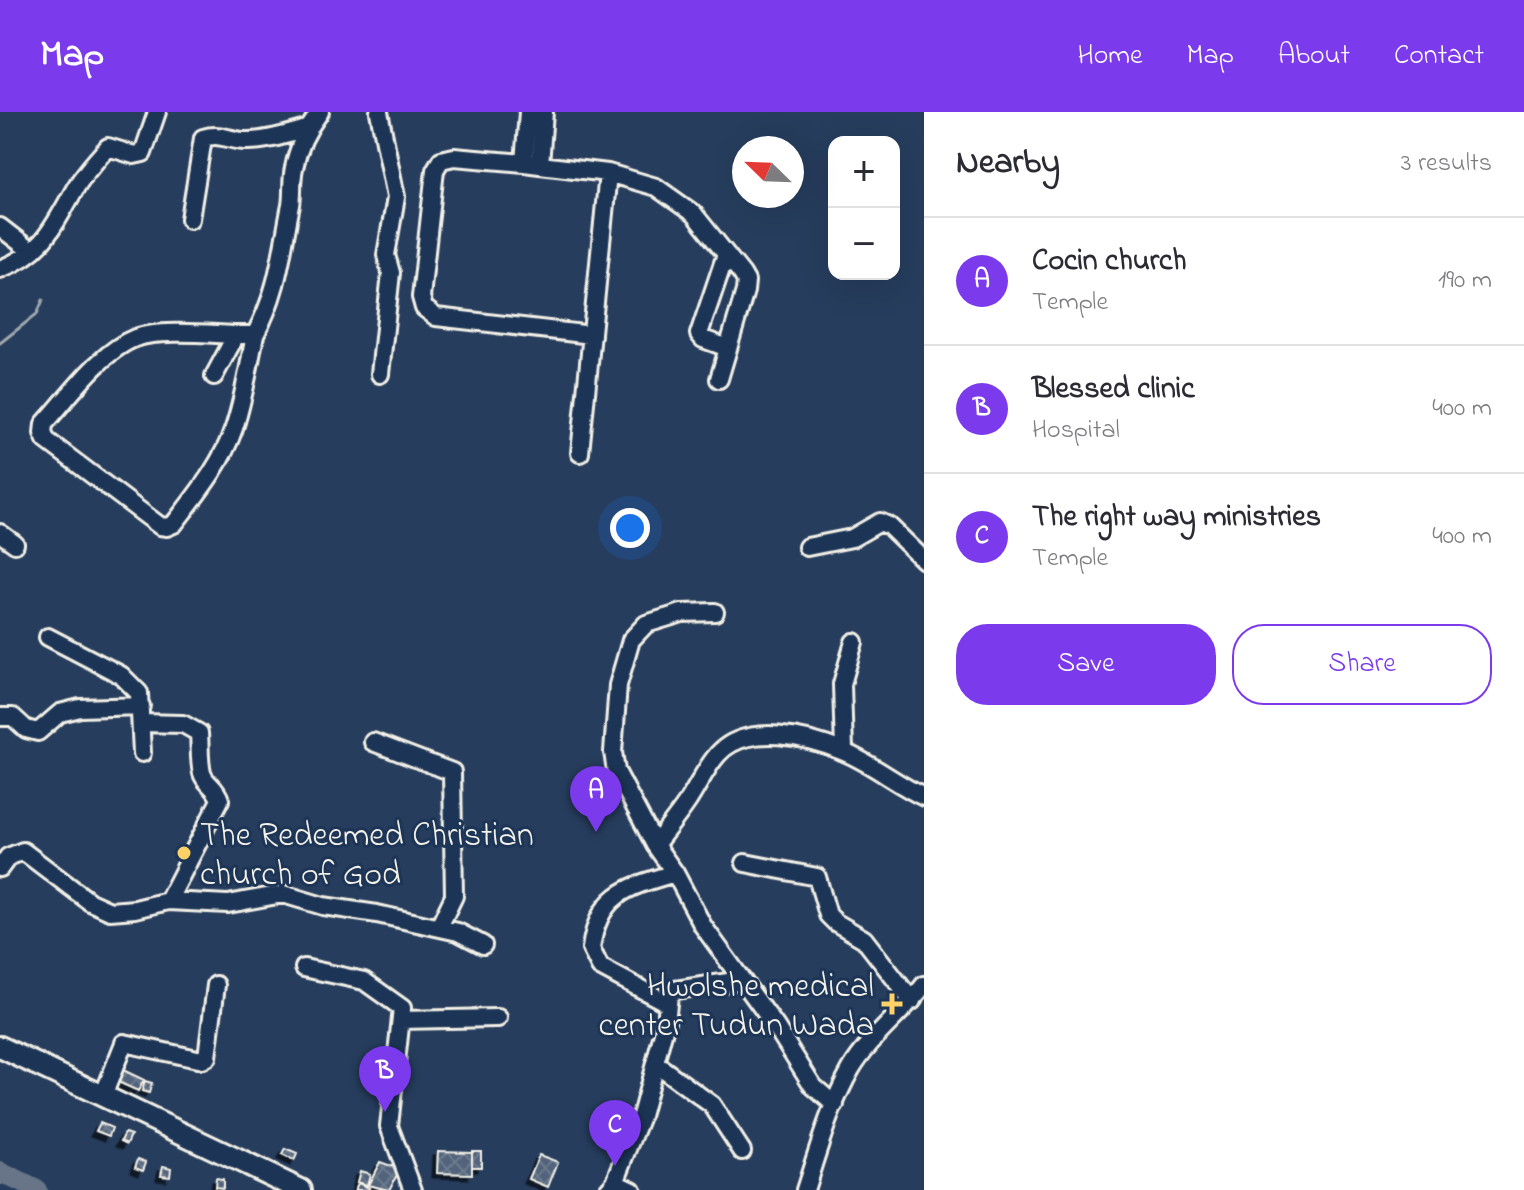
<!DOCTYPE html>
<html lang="en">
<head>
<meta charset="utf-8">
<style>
  :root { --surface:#fff; --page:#f7f7f7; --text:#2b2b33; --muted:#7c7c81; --line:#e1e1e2; --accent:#7c3aed }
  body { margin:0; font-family:"Indie Flower",sans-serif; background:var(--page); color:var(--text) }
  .controls { position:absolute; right:24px; top:24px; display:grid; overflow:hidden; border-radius:16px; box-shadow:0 8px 32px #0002 }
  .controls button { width:72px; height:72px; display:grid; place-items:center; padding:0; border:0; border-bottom:2px solid var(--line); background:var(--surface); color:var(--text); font:40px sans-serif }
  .compass { position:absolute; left:732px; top:24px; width:72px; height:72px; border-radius:50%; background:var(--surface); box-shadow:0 8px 32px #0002; rotate:293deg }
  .you { position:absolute; left:630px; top:416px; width:28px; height:28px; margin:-20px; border:6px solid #fff; border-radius:50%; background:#1a73e8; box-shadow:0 0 0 12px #1a73e833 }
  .badge { display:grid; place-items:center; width:52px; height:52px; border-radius:50%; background:var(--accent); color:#fff; font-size:26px; font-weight:700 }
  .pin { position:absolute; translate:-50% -66px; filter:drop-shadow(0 2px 4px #0008) }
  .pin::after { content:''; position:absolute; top:42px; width:28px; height:24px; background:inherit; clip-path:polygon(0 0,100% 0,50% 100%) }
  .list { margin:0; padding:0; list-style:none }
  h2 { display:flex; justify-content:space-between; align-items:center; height:104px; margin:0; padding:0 32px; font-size:34px }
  h2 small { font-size:26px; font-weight:400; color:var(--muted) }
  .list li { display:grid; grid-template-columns:52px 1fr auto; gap:24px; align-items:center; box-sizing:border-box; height:128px; padding:0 32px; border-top:2px solid var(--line) }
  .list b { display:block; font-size:30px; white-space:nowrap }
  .list p { margin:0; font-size:26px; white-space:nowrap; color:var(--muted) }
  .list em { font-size:26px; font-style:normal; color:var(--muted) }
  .actions { display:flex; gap:16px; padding:24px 32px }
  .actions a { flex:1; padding:18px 0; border:2px solid var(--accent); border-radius:32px; text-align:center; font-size:28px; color:var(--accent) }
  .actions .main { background:var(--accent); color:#fff }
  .map { position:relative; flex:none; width:924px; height:1078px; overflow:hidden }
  header { display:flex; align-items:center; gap:48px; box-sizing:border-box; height:112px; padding:0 40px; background:var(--accent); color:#fff }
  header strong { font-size:38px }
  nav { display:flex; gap:44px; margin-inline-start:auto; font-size:28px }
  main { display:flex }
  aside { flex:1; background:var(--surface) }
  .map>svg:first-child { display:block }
</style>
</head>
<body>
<header>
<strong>Map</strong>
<nav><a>Home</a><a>Map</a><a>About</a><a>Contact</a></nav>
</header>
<main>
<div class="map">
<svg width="924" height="1078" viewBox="0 0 924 1078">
  <defs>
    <pattern id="building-cross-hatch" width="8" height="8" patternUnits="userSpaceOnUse" patternTransform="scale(2)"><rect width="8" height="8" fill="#52647b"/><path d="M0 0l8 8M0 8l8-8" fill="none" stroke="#6c7b8e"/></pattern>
    <filter id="shadow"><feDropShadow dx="-4.5" dy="4.5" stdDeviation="0" flood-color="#0009"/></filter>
  </defs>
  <rect width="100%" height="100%" fill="#263d5d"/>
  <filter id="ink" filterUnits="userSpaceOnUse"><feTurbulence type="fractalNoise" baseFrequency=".0125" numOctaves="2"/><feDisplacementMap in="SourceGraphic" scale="16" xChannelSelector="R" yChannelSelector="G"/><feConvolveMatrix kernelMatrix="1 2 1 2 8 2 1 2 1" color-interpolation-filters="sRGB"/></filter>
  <g filter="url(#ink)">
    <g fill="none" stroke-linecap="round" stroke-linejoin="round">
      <path stroke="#9fa7ae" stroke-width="3" d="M 0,231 L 37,202 L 43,188
        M 0,1072 L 9,1064"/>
      <path stroke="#677588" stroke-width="20" d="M 0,1060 L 37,1078"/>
    </g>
    <path fill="url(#building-cross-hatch)" stroke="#f4f1e8" stroke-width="2" filter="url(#shadow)" d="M 123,958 L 144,968 L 138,979 L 118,970 Z
      M 145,969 L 152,971 L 149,981 L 142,979 Z
      M 100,1011 L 112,1016 L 109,1024 L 96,1019 Z
      M 125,1021 L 131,1023 L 127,1032 L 121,1029 Z
      M 285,1037 L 297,1042 L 294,1049 L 282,1043 Z
      M 438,1039 L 472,1040 L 472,1062 L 437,1061 Z
      M 472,1039 L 481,1039 L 481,1055 L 472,1055 Z
      M 539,1043 L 558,1050 L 548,1075 L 529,1067 Z
      M 138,1047 L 146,1050 L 143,1058 L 135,1055 Z
      M 380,1050 L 400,1057 L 389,1078 L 368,1073 Z
      M 163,1054 L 171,1056 L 170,1064 L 161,1063 Z
      M 360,1059 L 370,1062 L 367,1073 L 357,1070 Z
      M 216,1066 L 223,1067 L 223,1076 L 215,1075 Z
      M 358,1071 L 369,1076 L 368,1078 L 355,1078 Z"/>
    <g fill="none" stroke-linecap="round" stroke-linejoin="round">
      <g stroke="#f4f1e8" stroke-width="22">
        <path id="minor" d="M 379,0 L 396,85 L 386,143 L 391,161 L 380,262
          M 528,0 L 524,51 L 540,53 L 544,0
          M 524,51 L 454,45 L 441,48 L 435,58 L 421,185 L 424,196 L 436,205 L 592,223
          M 540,53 L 608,61 L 580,341
          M 608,61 L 656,75 L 694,102 L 742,162 L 746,169 L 745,179 L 719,267
          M 190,107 L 203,26 C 223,20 230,30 248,29 C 268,29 288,22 307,17
          M 0,115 L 31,139
          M 726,142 L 699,222 L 703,227 L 728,236
          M 0,157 C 45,140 54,113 76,75 C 85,60 97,47 108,35 L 134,43 L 143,41 L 157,0
          M 236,223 C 210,222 159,217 135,226 C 100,240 69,285 44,312 L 43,321 L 46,328 L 160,414 L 167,415 L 174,412 C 197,382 222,352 234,316 C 244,286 249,254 255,223
          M 214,264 L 236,223 L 255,223 C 279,178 281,142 291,93 C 293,81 291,68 294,56 C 298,35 307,17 320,0
          M 0,421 L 15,432
          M 807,435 L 852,426 L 880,410 L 889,414 L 924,448
          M 715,500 L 682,501 L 646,512 L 631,528 L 618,573 L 613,640 L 616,659 L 655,733 L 675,761 L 703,814 L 776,915 L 813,974 L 835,993
          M 48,525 L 121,563 L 139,581 L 142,641
          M 0,605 L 13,605 L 26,617 L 38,620 L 60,601 L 80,596 L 141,594
          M 141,611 L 183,612 L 199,621 C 200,633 199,649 202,661 C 205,672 216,674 220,688 L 168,789
          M 373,630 L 452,660 L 454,784 L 439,815
          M 844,639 L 842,572 L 854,530
          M 655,733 C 666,718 678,704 688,689 C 698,674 706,655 718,642 C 747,610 809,625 844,640 C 873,652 896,672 924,685
          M 745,751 L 817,765 L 828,803 L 835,810 L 864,827 L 912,889
          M 0,756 L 8,745 L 23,739 L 90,790 L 110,799 L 135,797 L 168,789 L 228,792 L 283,782 L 323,794 L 377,802 L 458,820 L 483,833
          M 304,856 L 364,869 L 402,896 L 389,1014 L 413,1078
          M 667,891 L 600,855 L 591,837 C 598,782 627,775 675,761
          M 401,908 L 498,906
          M 656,952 L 712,993 L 742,1039
          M 103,984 L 124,931 L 202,948 L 207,945 L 216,873
          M 615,1070 L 632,1078
          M 608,1078 L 615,1070 L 641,1004 L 666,910 L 669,883 L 675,878 L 742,868
          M 805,1078 C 818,1038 830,994 851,957 C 870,925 902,902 924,873"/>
      </g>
      <g stroke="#f4f1e8" stroke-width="26">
        <path id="major" d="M 0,935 L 301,1078"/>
      </g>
      <use href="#minor" stroke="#1d3557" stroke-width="16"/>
      <use href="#major" stroke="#1d3557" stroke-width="20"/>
    </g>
  </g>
  <g fill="#ffd166" stroke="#1d3557" stroke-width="3">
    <circle cx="184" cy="741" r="8"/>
    <path d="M888 880h8v8h8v8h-8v8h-8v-8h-8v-8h8z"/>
  </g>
  <g text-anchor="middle" stroke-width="6" stroke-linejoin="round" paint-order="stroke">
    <g font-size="34" fill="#f4f1e8" stroke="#1d3557" text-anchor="start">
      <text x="200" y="733">The Redeemed Christian<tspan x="200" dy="39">church of God</tspan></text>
      <text x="874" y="884" text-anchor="end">Hwolshe medical<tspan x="874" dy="39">center Tudun Wada</tspan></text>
    </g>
  </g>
</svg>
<div class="controls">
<button>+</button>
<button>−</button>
</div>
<svg class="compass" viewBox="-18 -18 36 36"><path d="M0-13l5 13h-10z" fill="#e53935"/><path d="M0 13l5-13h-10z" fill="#7c7c81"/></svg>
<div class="you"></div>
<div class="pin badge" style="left:596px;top:720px">A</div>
<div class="pin badge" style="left:385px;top:1000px">B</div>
<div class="pin badge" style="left:615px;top:1054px">C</div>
</div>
<aside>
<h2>Nearby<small>3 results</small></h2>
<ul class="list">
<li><span class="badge">A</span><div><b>Cocin church</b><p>Temple</p></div><em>190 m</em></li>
<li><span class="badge">B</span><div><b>Blessed clinic</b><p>Hospital</p></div><em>400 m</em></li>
<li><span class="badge">C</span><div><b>The right way ministries</b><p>Temple</p></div><em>400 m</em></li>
</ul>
<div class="actions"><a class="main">Save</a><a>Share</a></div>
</aside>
</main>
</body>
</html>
